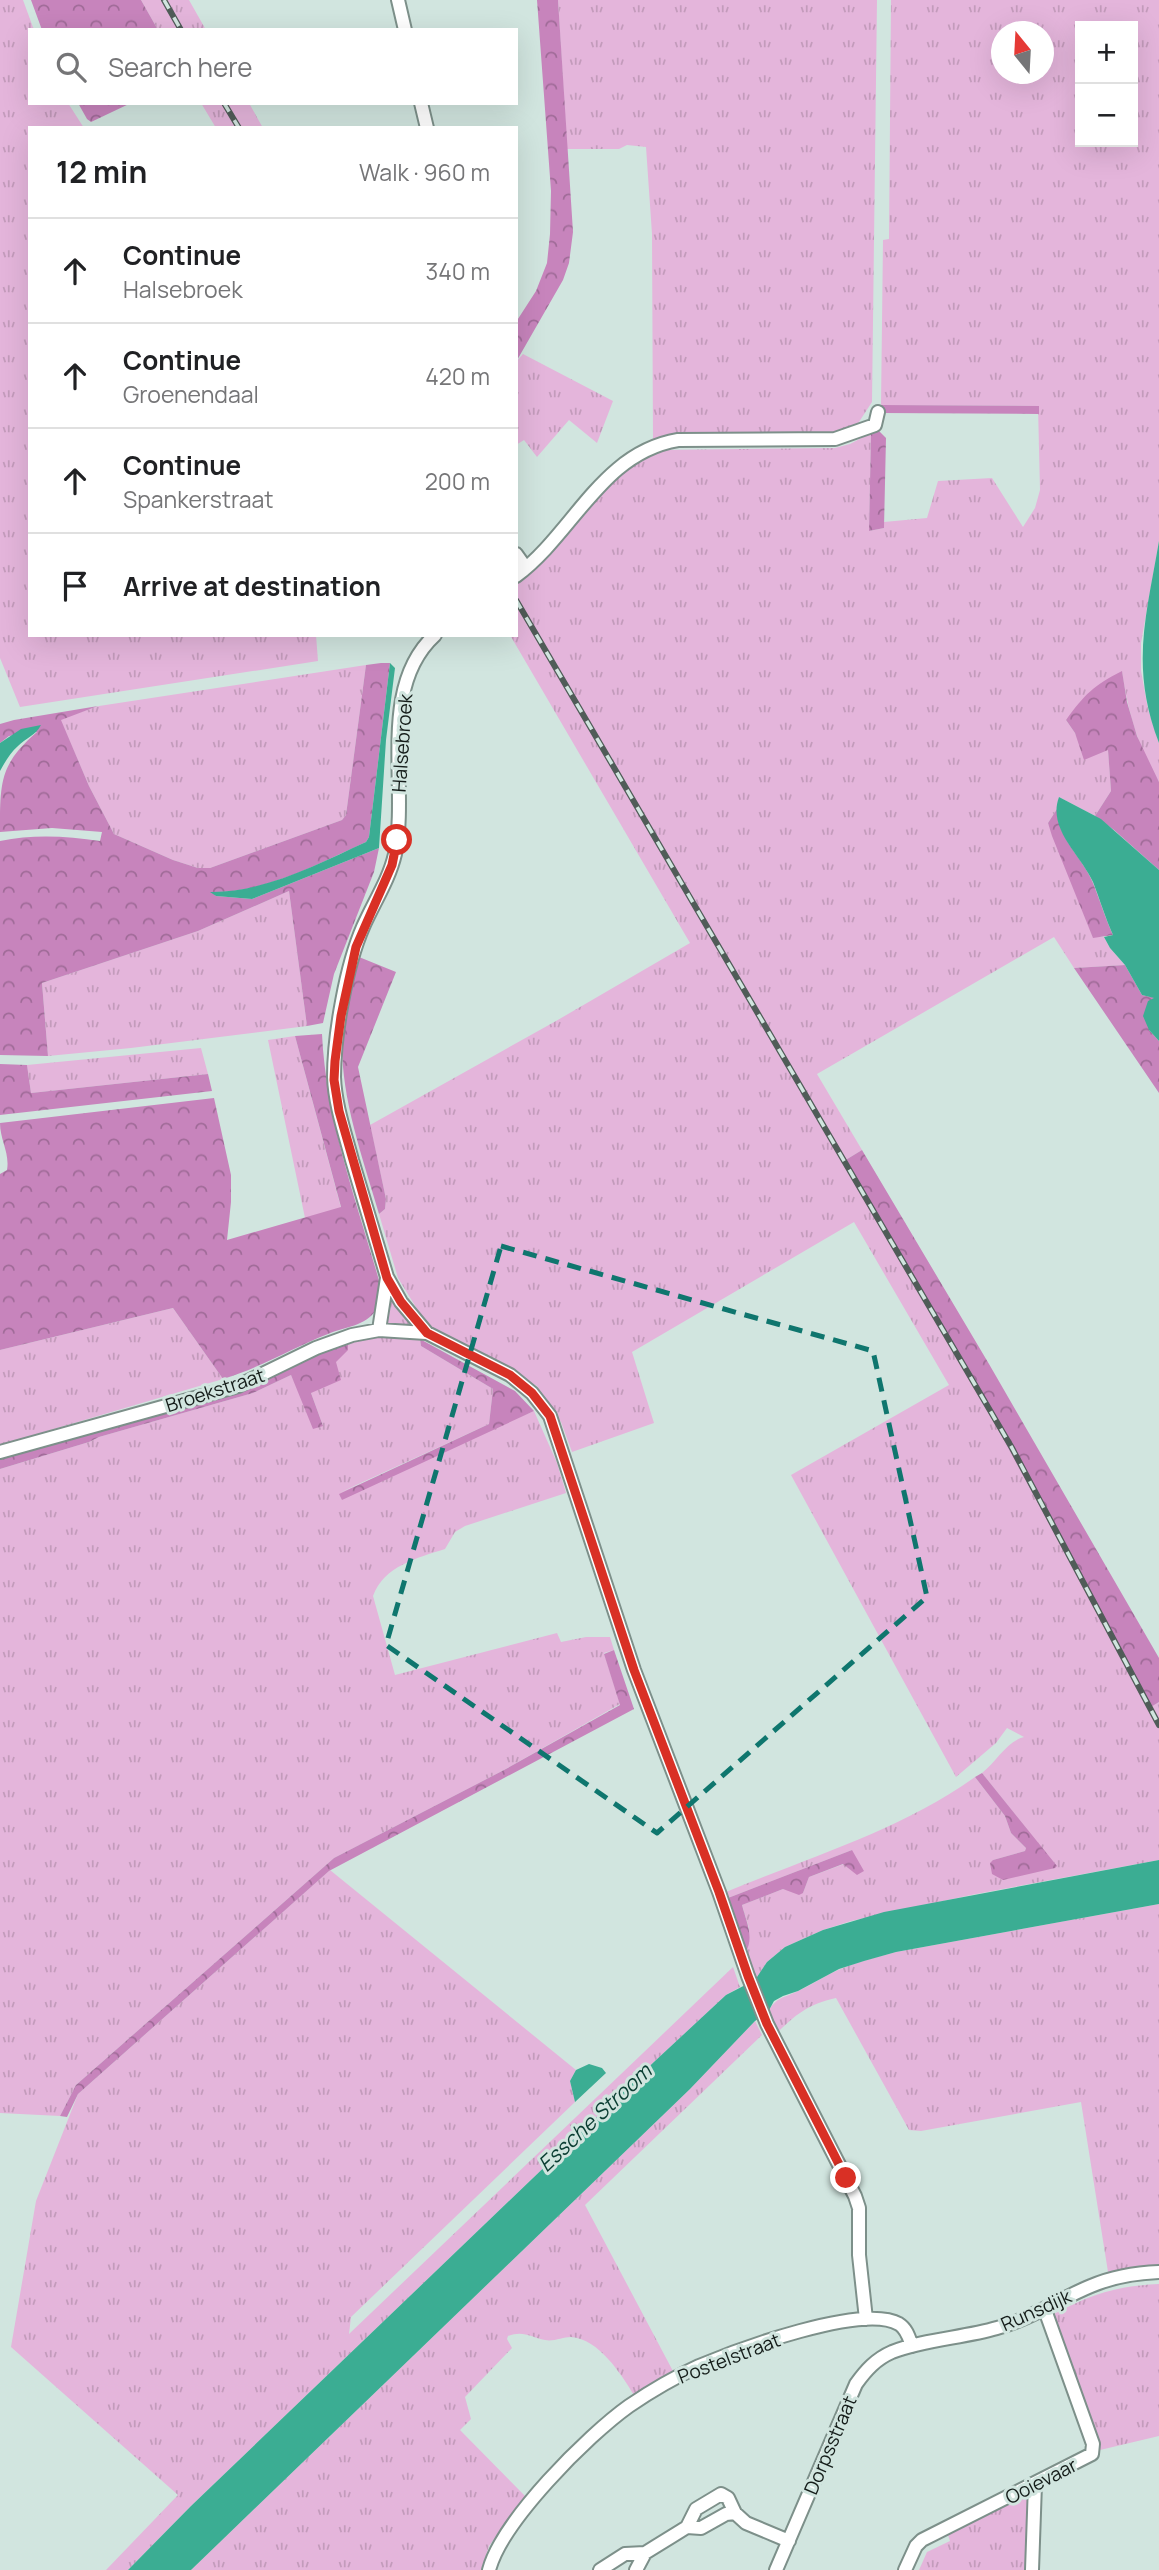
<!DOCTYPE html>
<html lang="en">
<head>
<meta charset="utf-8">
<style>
  :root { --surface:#fff; --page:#f2f2f2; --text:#202124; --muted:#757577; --line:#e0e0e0 }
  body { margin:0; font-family:Manrope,sans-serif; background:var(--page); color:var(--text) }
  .controls { position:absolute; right:21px; top:21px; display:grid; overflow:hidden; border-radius:0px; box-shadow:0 7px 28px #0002 }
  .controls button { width:63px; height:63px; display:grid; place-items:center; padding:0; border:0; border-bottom:2px solid var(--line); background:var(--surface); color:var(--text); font:35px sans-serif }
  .compass { position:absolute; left:991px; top:21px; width:63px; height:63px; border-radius:50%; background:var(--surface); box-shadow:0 7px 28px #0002; rotate:342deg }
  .stop { position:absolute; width:21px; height:21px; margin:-16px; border:5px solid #d93025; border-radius:50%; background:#fff }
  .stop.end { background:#d93025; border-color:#fff; box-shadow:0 2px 7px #0008 }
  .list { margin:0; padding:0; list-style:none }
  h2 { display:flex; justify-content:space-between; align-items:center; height:91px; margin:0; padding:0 28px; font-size:30px }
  h2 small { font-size:23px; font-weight:400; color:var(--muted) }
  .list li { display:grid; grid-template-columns:46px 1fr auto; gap:21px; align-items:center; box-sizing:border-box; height:105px; padding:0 28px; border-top:2px solid var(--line) }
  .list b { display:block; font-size:26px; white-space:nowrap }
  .list p { margin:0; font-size:23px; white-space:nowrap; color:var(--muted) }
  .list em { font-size:23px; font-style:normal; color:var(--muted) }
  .icon { flex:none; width:38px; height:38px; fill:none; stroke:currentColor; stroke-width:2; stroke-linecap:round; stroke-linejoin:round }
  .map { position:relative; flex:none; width:1159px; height:2570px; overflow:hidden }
  .search { position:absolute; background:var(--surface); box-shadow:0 7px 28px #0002; left:28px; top:28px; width:490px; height:77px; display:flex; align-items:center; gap:18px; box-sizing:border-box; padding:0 24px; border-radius:0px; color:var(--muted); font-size:26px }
  .panel { position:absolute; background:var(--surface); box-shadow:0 7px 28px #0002; left:28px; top:126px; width:490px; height:511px; border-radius:0px }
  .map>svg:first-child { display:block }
</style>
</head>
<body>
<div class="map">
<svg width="1159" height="2570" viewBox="0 0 1159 2570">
  <defs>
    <pattern id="grass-tufts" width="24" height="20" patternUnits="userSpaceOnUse" patternTransform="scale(1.75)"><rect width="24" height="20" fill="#e4b5db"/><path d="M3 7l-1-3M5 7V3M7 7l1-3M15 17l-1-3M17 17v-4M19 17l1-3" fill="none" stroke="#c39bbb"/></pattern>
    <pattern id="forest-crowns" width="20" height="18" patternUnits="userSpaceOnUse" patternTransform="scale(1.75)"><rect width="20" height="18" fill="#c784bc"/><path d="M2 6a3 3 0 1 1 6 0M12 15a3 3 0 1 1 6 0" fill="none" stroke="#a06b98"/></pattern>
  </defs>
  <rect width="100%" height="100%" fill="#d1e5df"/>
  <path fill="url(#grass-tufts)" fill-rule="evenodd" d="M 0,0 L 23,0 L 34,30 L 30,30 L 30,103 L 68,103 L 84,128 L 30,128 L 30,635 L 316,635 L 318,661 L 20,707 L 0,658 Z
    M 141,0 L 189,0 L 206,30 L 158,30 Z
    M 558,0 L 877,0 L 872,402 L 857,425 L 836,435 L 653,441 L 652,234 L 646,147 L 627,145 L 619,149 L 567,149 Z
    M 891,0 L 1159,0 L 1159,541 L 1141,643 L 1141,671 L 1148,709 L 1159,743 L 1159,782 C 1138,748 1128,711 1122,672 L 1066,720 L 1075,733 L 1081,747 L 1108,749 L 1111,791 L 1095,816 L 1059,797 L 1057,809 L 1048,823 L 1093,937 L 1104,937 L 1110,948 L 1125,965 L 1074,968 L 1054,937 L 817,1074 L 862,1150 L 844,1161 L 1000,1433 L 1149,1707 L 1159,1702 L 1159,1860 L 971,1895 L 851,1921 L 823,1930 L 785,1947 L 767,1962 L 755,1980 L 745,1953 L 749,1928 L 742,1905 L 783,1889 L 803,1893 L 809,1877 L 844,1864 L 851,1870 L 852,1850 L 728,1898 L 726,1892 C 810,1857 901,1830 975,1777 L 1005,1816 L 1011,1833 L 1026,1848 L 1025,1851 L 993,1860 L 1056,1866 L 982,1773 C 996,1762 1007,1741 1024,1737 L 1007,1728 L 996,1743 L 956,1777 L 791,1475 L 949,1385 L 854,1222 L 632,1352 L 654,1423 L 572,1452 L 561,1422 L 537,1386 L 433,1328 L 422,1317 L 398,1278 L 379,1214 L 385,1209 L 386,1199 L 370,1125 L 556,1021 L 690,943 L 510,635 L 516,635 L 516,581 L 628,465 L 647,455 L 663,450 L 835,448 L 850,444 L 871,433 L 869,531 L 884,528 L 884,522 L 927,518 L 938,481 L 992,478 L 1023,527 L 1035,508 L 1040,490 L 1038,406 L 881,405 L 883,240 L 889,239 ZM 1080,26 L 1133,26 L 1133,142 L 1080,142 ZM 1002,32 L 1044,32 L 1044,74 L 1002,74 Z
    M 201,103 L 249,103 L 263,128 L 216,128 Z
    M 523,354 L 613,401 L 597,443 L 569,420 L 537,457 L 524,440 L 516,445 L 516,362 Z
    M 366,665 L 346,815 L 342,820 L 210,868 L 198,868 L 173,860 L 114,834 L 89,786 L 60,719 L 99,706 Z
    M 289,891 L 307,1026 L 131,1048 L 48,1056 L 42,983 L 198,931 Z
    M 295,1036 L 341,1208 L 305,1218 L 268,1040 Z
    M 201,1048 L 208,1074 L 31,1093 L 27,1065 Z
    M 390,1295 L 415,1327 L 387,1326 L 385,1323 Z
    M 173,1308 L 223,1379 L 0,1445 L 0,1350 Z
    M 378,1336 L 420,1339 L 421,1346 L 493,1389 L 489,1424 L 339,1493 L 534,1411 L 557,1463 L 566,1493 L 465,1526 L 455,1532 L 445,1549 C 417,1558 384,1566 373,1596 L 395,1675 L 557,1633 L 561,1642 L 586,1637 L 610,1637 L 614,1650 L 604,1653 L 620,1704 L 504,1770 L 334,1858 L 76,2085 L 60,2116 L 0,2113 L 0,1469 L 89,1442 L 99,1437 L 253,1393 L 291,1375 L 299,1392 L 323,1426 L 311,1393 L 338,1359 L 348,1341 Z
    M 330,1870 L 576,2070 L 570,2081 L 575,2102 L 351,2317 L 349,2334 L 733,1967 L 740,1987 L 726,1995 L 655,2061 L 191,2506 L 128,2570 L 106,2570 L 178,2495 L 11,2347 L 36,2201 L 78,2094 Z
    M 1159,1904 L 1159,2267 L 1108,2272 L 1081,2102 L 921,2131 L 909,2130 L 836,1998 C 808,2004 795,2015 776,2034 L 768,2012 C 776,1997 784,1998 798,1991 C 812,1985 824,1976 838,1970 C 857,1962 877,1957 896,1952 Z
    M 755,2021 L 762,2035 L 585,2205 L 674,2373 L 634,2395 C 621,2374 599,2339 571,2337 C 563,2337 553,2342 545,2340 C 531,2337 523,2330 508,2336 L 507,2339 L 512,2348 L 465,2397 L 471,2419 L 460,2430 L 525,2496 L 489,2546 L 481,2570 L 191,2570 L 690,2089 Z
    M 1159,2284 L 1159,2436 L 1100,2450 L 1054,2314 C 1091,2294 1117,2286 1159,2284 Z
    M 1026,2494 L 1032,2499 L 1025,2570 L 919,2570 L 927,2552 L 950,2541 L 947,2532 Z"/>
  <path fill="url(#forest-crowns)" d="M 31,0 L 141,0 L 158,30 L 42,30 Z
    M 537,0 L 558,0 L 573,232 L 569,263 L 563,280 L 516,362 L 516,322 L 536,291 L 547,263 L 550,234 L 551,191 Z
    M 78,103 L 131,103 L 91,122 L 87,119 Z
    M 881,405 L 1039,406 L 1039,414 L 881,413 Z
    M 878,430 L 886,438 L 884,528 L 869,531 L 871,433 Z
    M 381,663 L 390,663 L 369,837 L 366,842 C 318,864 265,893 212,892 L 216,896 L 252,899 L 379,848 L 374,872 L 334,974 L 323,1023 L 307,1026 L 289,891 L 198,931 L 42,983 L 48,1056 L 0,1055 L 0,841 C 33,834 67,836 100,841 L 102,832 L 52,828 L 0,832 C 0,781 0,764 37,732 L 9,736 L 0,743 L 0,724 L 14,720 L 98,706 L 61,720 L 89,786 L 114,834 L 173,860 L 198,868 L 210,868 L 342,820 L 346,815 L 366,665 Z
    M 1122,671 L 1127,702 L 1137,736 L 1159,782 L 1159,870 L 1114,830 L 1095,816 L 1111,791 L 1108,750 L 1084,760 L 1075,733 L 1066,720 C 1085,694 1093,686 1122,671 Z
    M 1057,809 C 1057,838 1083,858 1093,883 C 1100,900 1105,918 1113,935 L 1093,938 L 1052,836 L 1048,823 Z
    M 359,957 L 396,972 L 358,1067 L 386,1199 L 385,1209 L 379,1214 C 353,1125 322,1049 359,957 Z
    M 1125,965 L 1142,995 L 1156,998 L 1149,1030 L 1159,1041 L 1159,1093 L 1074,968 Z
    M 322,1034 C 326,1120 357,1202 380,1284 C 380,1293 382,1302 376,1310 C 366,1326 344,1327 328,1334 C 292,1348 260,1368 223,1379 L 173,1308 L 0,1350 L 0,1174 L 7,1170 C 10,1153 0,1140 0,1123 L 214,1098 L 231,1175 L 231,1202 L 227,1240 L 341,1207 L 295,1036 Z
    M 0,1064 L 27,1065 L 31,1093 L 208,1074 L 212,1091 L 0,1115 Z
    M 862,1150 L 989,1364 L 1159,1658 L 1159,1702 L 1149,1708 L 1000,1433 L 844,1161 Z
    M 420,1339 L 515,1391 L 534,1411 L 342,1500 L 339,1494 L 489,1424 L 493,1389 L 421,1346 Z
    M 348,1341 L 348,1350 L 336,1362 L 341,1380 L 311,1393 L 323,1426 L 313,1429 L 291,1375 L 253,1393 L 99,1437 L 89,1442 L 0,1469 L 0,1458 L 162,1411 Z
    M 614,1650 L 634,1709 L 329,1871 L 78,2094 L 67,2117 L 60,2116 L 76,2085 L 334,1858 L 504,1770 L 620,1705 L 604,1654 Z
    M 982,1773 L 1057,1866 L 1055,1868 L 1003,1880 L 992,1874 L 990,1863 L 993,1860 L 1025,1851 L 1026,1848 L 1011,1833 L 1005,1816 L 975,1777 Z
    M 852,1850 L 864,1871 L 857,1875 L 843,1864 L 809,1877 L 803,1893 L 799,1895 L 783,1889 L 742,1905 C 746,1921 755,1938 745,1953 L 728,1898 Z"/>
  <path fill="#3bad93" d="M 1159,541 L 1159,743 C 1130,667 1146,617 1159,541 Z
    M 390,663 L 395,668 L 386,740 L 379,848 L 252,899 L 216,896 L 210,892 C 263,893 318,864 366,842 L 369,837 Z
    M 41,725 C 36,735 26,738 18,746 C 10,753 5,762 0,771 L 0,743 L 21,729 Z
    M 1059,797 L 1101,819 L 1159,870 L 1159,1041 L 1149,1030 L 1143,1016 L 1148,1001 L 1154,998 L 1142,995 L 1125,965 L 1110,948 L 1104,937 L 1113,935 C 1105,917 1100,900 1093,882 C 1081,855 1047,829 1059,797 Z
    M 1159,1860 L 1159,1904 L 896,1952 L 864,1961 L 839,1969 L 798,1991 L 783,1996 L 774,2001 L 768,2012 L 755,2021 L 690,2089 L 191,2570 L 128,2570 L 191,2506 L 655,2061 L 726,1995 L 755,1980 L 767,1962 L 785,1947 L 823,1930 L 884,1912 Z
    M 589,2064 L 602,2068 L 606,2073 L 575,2102 L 570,2081 L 576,2070 Z"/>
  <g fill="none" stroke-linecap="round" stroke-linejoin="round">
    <g stroke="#7d908a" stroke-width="16">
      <path id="minor" d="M 398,0 L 405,30
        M 421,103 L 427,128
        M 516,554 L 526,568
        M 516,576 C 574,533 601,453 678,440 L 835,439 L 875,425 L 878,412
        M 435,635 C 377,688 409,785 395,854 C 389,880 374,902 363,927 C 346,966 334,1035 334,1077 C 335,1105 345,1133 352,1160 C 364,1199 375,1238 387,1277 L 401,1302 L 427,1333 L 510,1375 L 532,1393 L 550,1416 L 634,1670 L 719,1892 L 748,1976 L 767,2024 L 855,2196 L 859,2208 L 859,2255 L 866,2319
        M 379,1330 L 387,1278
        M 0,1452 L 238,1386 L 316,1348 L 352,1335 L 379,1330 L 426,1333
        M 687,2527 L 696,2509 L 721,2494 L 728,2498 L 735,2513
        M 489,2570 C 502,2521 587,2436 629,2406 C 651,2391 675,2377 699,2366 C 737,2350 863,2303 899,2324 C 907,2329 909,2338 912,2346
        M 600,2570 L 625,2554 L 645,2553 L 687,2527 L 701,2528 L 726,2514 L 735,2513 L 746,2523 L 789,2541
        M 636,2570 L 645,2553
        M 776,2570 L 856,2384 C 866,2370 876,2359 892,2352 C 925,2339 963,2338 997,2328 C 1031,2319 1059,2299 1091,2286 C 1112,2277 1135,2273 1159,2272
        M 905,2570 L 916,2546 L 922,2540 L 1092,2454 L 1093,2444 L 1045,2310
        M 1032,2570 L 1035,2484"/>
    </g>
    <use href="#minor" stroke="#fff" stroke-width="12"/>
    <g stroke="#505c58" stroke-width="6">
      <path id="rail" d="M 164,0 L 181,30
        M 224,103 L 239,128
        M 516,600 L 1012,1448 L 1159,1725"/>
    </g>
    <use href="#rail" stroke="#d1e5df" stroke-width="3.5" stroke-dasharray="10" stroke-linecap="butt"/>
  </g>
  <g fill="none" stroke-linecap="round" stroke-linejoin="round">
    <path stroke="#d93025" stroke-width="9" d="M 397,840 L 392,865 L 356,947 L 341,1016 L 335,1061 L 334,1080 L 339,1111 L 387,1278 L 401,1302 L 427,1333 L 510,1375 L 532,1393 L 550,1416 L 634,1670 L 719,1892 L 748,1976 L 767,2024 L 846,2178"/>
  </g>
  <path fill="none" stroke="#0f766e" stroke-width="5" stroke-dasharray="14 9" stroke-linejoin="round" d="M 501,1246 L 873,1351 L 927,1597 L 657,1833 L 386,1645 Z"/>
  <g text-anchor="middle" stroke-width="6" stroke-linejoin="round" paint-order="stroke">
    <g font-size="19" fill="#151d1a" stroke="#d1e5df">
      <text transform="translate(402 743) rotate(-86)" y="7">Halsebroek</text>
      <text transform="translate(215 1390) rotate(-18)" y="7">Broekstraat</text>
      <text transform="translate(1036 2310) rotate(-24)" y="7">Runsdijk</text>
      <text transform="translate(729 2358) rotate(-21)" y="7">Postelstraat</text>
      <text transform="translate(830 2445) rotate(-67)" y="7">Dorpsstraat</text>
      <text transform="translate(1041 2481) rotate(-27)" y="7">Ooievaar</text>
    </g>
    <g font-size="21" font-style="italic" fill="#0a3d32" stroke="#d1e5df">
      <text transform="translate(595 2118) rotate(-43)" y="7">Essche Stroom</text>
    </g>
  </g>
</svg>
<div class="controls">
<button>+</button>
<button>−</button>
</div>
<svg class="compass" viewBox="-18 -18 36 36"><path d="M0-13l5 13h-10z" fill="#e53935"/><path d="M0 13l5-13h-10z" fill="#757577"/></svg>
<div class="stop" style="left:397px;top:840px"></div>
<div class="stop end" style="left:846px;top:2178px"></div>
<div class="search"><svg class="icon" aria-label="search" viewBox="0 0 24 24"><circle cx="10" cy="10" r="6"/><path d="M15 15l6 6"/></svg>Search here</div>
<section class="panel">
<h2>12 min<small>Walk · 960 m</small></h2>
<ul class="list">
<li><svg class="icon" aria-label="ahead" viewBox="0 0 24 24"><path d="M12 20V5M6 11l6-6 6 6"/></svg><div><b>Continue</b><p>Halsebroek</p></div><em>340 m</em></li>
<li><svg class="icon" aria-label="ahead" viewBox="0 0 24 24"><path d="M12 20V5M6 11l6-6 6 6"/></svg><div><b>Continue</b><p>Groenendaal</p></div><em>420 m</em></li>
<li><svg class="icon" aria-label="ahead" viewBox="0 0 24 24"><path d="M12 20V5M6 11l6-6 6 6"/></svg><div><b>Continue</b><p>Spankerstraat</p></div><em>200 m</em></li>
<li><svg class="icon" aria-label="arrive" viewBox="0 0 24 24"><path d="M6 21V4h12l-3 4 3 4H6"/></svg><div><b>Arrive at destination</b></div></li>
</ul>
</section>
</div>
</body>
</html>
